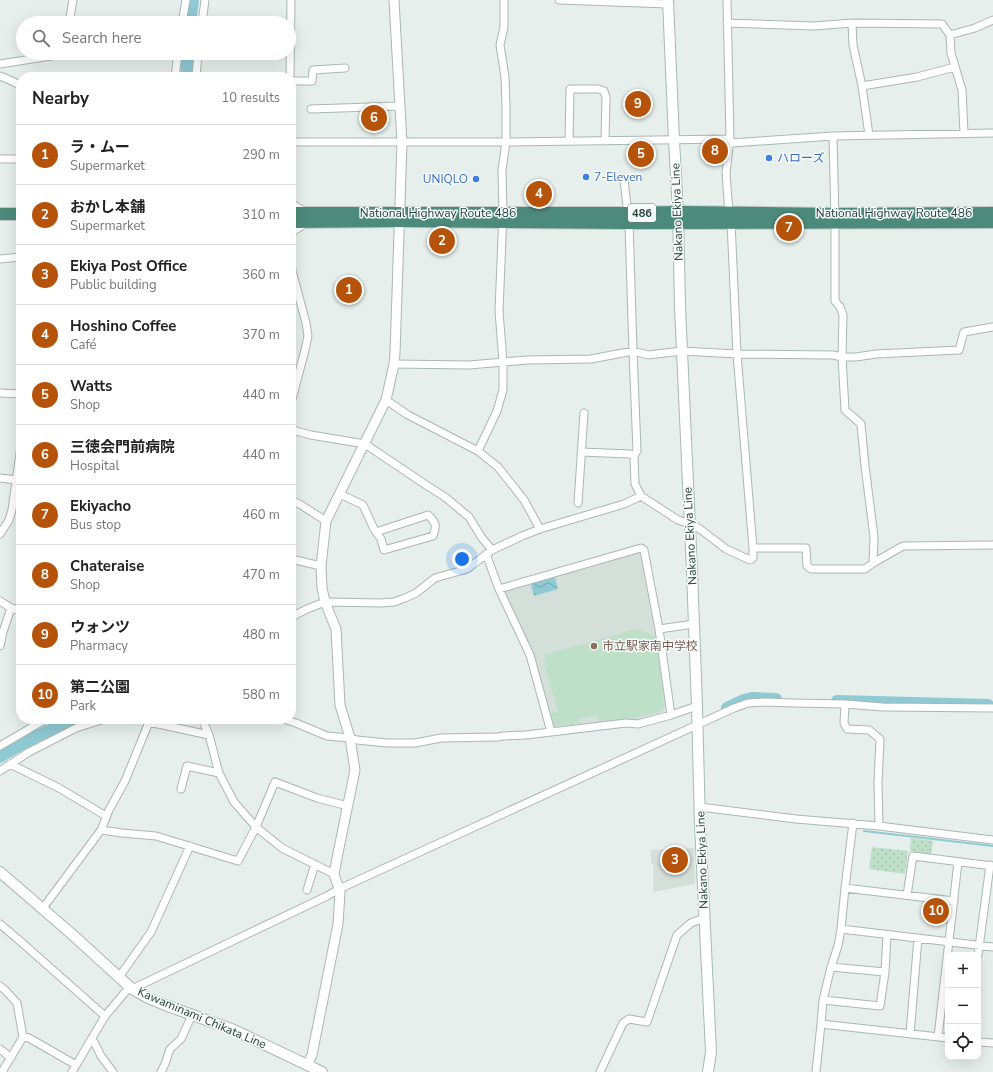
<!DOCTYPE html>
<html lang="en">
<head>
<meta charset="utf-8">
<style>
  :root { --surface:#fff; --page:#f2f2f2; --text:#222; --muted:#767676; --line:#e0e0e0; --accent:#b45309 }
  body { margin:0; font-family:"Nunito Sans","Noto Sans JP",sans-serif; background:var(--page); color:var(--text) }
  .controls { position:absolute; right:12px; bottom:12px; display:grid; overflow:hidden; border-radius:8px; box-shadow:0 4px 16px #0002 }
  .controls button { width:36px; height:36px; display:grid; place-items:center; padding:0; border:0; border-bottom:1px solid var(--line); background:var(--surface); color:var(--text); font:20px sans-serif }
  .you { position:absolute; left:462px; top:559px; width:14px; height:14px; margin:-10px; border:3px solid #fff; border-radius:50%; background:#1a73e8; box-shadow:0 0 0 6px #1a73e833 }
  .badge { display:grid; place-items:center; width:26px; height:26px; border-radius:50%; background:var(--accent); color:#fff; font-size:13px; font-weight:700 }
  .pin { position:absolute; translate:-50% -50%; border:2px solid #fff; box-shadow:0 1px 4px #0006 }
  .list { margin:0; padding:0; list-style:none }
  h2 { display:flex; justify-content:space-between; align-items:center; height:52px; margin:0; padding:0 16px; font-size:17px }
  h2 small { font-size:13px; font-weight:400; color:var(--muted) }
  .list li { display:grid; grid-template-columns:26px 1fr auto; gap:12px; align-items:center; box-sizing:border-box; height:60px; padding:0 16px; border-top:1px solid var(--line) }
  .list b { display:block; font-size:15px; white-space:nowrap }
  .list p { margin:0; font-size:13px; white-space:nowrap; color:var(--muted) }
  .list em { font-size:13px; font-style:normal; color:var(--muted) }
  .icon { flex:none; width:22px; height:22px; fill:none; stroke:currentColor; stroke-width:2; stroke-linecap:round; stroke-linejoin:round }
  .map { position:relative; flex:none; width:993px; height:1072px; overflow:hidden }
  .search { position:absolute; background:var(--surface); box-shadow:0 4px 16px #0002; left:16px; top:16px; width:280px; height:44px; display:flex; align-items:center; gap:10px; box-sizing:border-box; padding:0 14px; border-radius:22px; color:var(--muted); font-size:15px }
  .panel { position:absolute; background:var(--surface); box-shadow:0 4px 16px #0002; left:16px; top:72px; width:280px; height:652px; border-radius:16px }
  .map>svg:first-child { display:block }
</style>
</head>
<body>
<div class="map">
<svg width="993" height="1072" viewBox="0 0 993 1072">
  <defs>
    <pattern id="park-dots" width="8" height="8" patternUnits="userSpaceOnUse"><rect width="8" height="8" fill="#bfe0c8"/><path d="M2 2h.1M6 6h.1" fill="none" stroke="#a4c1ad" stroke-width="1.8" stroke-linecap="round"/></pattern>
    <pattern id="water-waves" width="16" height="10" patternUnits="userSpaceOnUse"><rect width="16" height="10" fill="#8ec9d4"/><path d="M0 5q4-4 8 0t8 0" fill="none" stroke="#74a5ad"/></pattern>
  </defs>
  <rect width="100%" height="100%" fill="#e6efeb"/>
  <path fill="#d4dfda" d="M 639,552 L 643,554 L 662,666 L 666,709 L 664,712 L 636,720 L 626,719 L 553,728 L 504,592 L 504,589 Z
    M 694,848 L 695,884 L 653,892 L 653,864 L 651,864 L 651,850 Z"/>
  <path fill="url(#park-dots)" d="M 911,838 L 933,841 L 931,854 L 910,851 Z
    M 872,847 L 908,851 L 905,874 L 869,869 Z
    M 924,900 L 950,904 L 948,921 L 922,918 Z"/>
  <path fill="#bfe0c8" d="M 636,629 L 643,631 L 659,638 L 664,664 L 660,666 L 664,708 L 662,711 L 635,718 L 631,718 L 599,721 L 598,716 L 579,718 L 580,723 L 555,726 L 550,714 L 558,711 L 543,661 L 546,660 L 544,655 Z"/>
  <path fill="url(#water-waves)" d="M 555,577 L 558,589 L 534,596 L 531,584 Z"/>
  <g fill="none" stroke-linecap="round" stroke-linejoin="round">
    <path stroke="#8ec9d4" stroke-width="2" d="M 864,831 L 993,846"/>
    <path stroke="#8ec9d4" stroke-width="12" d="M 190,23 L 193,0
      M 186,77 L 188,53
      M 837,701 L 988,705
      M 727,708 L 744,700 L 752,698 L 776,699
      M 0,757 C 7,752 15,748 22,744 C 40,734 59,726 78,719"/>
    <g stroke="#a8b8b2" stroke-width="9">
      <path id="minor" d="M 559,0 L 668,4
        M 727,0 L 730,139 L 726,173 L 729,213
        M 69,23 L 73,0
        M 182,23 L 186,0
        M 202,23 L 205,0
        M 727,23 L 814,26 L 852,23 L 942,24 L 950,35 L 975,28 L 993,20
        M 852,23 L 853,45 L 862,86 L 869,135
        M 950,35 L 951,53 L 962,90 L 964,133
        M 0,64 L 57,55 L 64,53
        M 0,76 L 12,81 L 21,86
        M 175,77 L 178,53
        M 196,77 L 198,53
        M 290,77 L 291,0
        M 291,81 L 312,81 L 313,70 L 345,68
        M 862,86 L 917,77 L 955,67
        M 311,109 L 400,106
        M 833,136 L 835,222 L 835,301 L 840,307 L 843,315 L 842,357 L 845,410 L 861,424 L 865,466 L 874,537 L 873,563
        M 569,141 L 570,89 L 598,89 L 604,91 L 606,97 L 605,141
        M 291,142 L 506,142 L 730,139 L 731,143 L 833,136 L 993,133
        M 0,159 L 21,159
        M 624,180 L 629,223 L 633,351 L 637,451 L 634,456 L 635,484 L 641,496 L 678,520 L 690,524 L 700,529 L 726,549 L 750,560 L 753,558 L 753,548 L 737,354 L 731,222
        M 291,198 L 291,203 L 305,212
        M 291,244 L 292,232 L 305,224
        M 0,259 L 21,257
        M 291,260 L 292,271 L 306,323 L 308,336 L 305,350 L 291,403
        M 394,364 L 469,365 L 527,360 L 591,359 L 633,351 L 648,355 L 682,351 L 737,354 L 833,355 L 842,357 L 856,357 L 876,354 L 959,350 L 964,332 L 993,327
        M 0,393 L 21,394
        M 386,400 L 408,415 L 478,451 L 498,467 L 524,500 L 540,529
        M 291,428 L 296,431 L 311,435 L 365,444 L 426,485 L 445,497 L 469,517 L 482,538 L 492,550
        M 478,451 L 497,411 L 503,390 L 503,362 L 499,311 L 503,213 L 502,170 L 506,142 L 506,106 L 505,77 L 500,45 L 504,27 L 504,0
        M 581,452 L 630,454 L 634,456
        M 0,478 L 17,480
        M 340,494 L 363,505 L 374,529 L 381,539 L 384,550 L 433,536 C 437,526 436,522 428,515 L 376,532
        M 291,500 L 301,505 L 326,521
        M 578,503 L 584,413
        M 0,534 L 9,520 L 12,510 L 21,446
        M 753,548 L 806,548 L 807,566 L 811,569 L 865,569 L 873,563 L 903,546 L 993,545
        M 486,554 L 499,589 L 530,655 L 551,732
        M 291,559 L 321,566
        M 499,589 L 641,548 L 644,550 L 659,629 L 671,715
        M 0,601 L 11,608 L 21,610
        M 291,617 L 307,609 L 325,602 L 381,603 L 394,602 L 405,598 L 416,593 L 435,578 L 467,569 L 492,550 L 522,536 L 540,529 L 624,504 L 641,496
        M 659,629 L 694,624
        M 0,646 L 3,632 L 11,608
        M 845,704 L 844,723 L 847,729 L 869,730 L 880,739 L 878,782 L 879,826
        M 202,719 L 209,735 L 219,773 L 234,802 L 256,827 L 282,848 L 334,874
        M 283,719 L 296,723 L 327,736 L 350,738 L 357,740 L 387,743 L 415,743 L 441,738 L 498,737 L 503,736 L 526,735 L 626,723 L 638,724 L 671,715 L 697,706
        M 149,722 L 209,735
        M 0,746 L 46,719
        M 10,764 L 59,788 L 106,816
        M 0,771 L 29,752 L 76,728 L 105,719
        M 181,789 L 187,766 L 219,773
        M 700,807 L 796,819 L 879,826 L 993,840
        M 101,830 L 122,833 L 156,836 L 238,861 L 256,827 L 275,782 L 317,798 L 348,806
        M 845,888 L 954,901
        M 307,890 L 315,864
        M 907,895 L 913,856 L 993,866
        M 43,908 L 101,830 L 109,810 L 125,781 L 149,722 L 152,719
        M 0,924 L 20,941 L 105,1016
        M 841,929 L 993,947
        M 978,955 L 990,865
        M 831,967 L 885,972
        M 119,977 L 151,932 L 190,846
        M 0,986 L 5,990 L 17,1003 L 23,1037 L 29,1038 L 76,1065
        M 823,1000 L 880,1006 L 885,972 L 887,935
        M 821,1024 L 948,1038
        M 910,1034 L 918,938
        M 938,1037 L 958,862
        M 92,1038 L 101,1056 L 113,1072
        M 978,1042 L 993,1043
        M 0,1049 L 11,1058
        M 2,1072 L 23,1037
        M 72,1072 L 105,1016 L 127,990 L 132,989 L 327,896 L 339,889 L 734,708 L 748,703 L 764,702 L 793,703 L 845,704 L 883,707 L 993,708
        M 161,1072 L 165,1064 L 170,1049 L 181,1039 L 192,1015
        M 600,1072 L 623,1023 L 629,1019 L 647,1022 L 677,935 L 691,923 L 704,918
        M 816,1072 L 821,1024 L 823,1000 L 831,967 L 838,946 L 841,929 L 845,888 L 853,823"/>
    </g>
    <g stroke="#a8b8b2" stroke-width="11">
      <path id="tertiary" d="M 307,1065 L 312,1055 L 338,924 L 340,892 L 334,874 L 338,853 L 355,770 L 350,738 L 340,705 L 336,629 L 325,602 L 322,588 L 321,566 L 326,521 L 386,400 L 394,364 L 395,353 L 402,143 L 394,0"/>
    </g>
    <g stroke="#a4bbb3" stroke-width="12">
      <path id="secondary" d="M 668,0 L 674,140 L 678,212 L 680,307 L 692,571 L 697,706 L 700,825 L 711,1052 L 708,1072
        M 0,872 L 74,936 L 132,989 L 148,998 L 165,1005 L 234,1030 L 322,1072"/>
    </g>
    <g stroke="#c2cac8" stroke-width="14">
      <path id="trunk" d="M 291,213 L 628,213 L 678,212 L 834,214 L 993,213
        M 0,214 L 21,214
        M 291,222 L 400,221 L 629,223 L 993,222"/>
    </g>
    <use href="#minor" stroke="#fff" stroke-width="7"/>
    <use href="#tertiary" stroke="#fff" stroke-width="9"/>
    <use href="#secondary" stroke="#fff" stroke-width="10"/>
    <use href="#trunk" stroke="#4c8a7c" stroke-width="12"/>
  </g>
  <g fill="#3f7fe0" stroke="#f7fbf9" stroke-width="1.5">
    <circle cx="769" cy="158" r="4"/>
    <circle cx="586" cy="177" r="4"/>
    <circle cx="476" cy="179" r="4"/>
  </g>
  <circle fill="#8d6e63" stroke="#f7fbf9" stroke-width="1.5" cx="594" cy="646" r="4"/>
  <g text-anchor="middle" stroke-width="3" stroke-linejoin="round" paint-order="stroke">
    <rect fill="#f7fbf9" stroke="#637a73" stroke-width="1" x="628" y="204" width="28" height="18" rx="3"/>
    <g font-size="11" font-weight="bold" fill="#24423a">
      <text x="642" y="217">486</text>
    </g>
    <g font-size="12" fill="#366cbe" stroke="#f7fbf9" text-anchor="start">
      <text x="777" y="162">ハローズ</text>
      <text x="594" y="181">7-Eleven</text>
      <text x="468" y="183" text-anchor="end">UNIQLO</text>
    </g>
    <g font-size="12" fill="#24423a" stroke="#f7fbf9">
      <text transform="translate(677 212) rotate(-92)" y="4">Nakano Ekiya Line</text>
      <text x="438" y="217">National Highway Route 486</text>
      <text x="894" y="217">National Highway Route 486</text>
      <text transform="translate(690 536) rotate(-93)" y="4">Nakano Ekiya Line</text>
      <text transform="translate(702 860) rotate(-92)" y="4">Nakano Ekiya Line</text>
      <text transform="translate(202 1018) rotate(23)" y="4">Kawaminami Chikata Line</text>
    </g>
    <g font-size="12" fill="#785e54" stroke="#f7fbf9" text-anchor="start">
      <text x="602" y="650">市立駅家南中学校</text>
    </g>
  </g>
</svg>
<div class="controls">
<button>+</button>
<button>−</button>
<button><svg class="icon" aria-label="locate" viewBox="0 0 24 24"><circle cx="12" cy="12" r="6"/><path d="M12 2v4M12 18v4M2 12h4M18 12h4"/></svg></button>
</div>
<div class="you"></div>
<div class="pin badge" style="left:349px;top:290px">1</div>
<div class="pin badge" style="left:442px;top:241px">2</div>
<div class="pin badge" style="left:675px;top:860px">3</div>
<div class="pin badge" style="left:539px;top:194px">4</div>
<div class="pin badge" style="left:641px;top:154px">5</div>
<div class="pin badge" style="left:374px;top:118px">6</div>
<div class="pin badge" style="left:789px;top:228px">7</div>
<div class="pin badge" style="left:715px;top:151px">8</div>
<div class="pin badge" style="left:638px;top:104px">9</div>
<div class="pin badge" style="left:936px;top:911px">10</div>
<div class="search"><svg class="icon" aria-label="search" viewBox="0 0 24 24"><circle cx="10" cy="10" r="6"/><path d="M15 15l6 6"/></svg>Search here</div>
<section class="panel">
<h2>Nearby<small>10 results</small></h2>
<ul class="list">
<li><span class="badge">1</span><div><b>ラ・ムー</b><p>Supermarket</p></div><em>290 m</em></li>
<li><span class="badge">2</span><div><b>おかし本舗</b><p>Supermarket</p></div><em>310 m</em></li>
<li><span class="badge">3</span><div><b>Ekiya Post Office</b><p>Public building</p></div><em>360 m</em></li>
<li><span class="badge">4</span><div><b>Hoshino Coffee</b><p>Café</p></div><em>370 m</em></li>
<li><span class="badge">5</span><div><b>Watts</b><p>Shop</p></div><em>440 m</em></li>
<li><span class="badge">6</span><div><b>三徳会門前病院</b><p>Hospital</p></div><em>440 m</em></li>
<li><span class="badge">7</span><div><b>Ekiyacho</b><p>Bus stop</p></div><em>460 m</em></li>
<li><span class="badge">8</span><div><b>Chateraise</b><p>Shop</p></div><em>470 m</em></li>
<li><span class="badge">9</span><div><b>ウォンツ</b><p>Pharmacy</p></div><em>480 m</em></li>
<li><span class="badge">10</span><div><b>第二公園</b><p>Park</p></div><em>580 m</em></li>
</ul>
</section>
</div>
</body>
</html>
